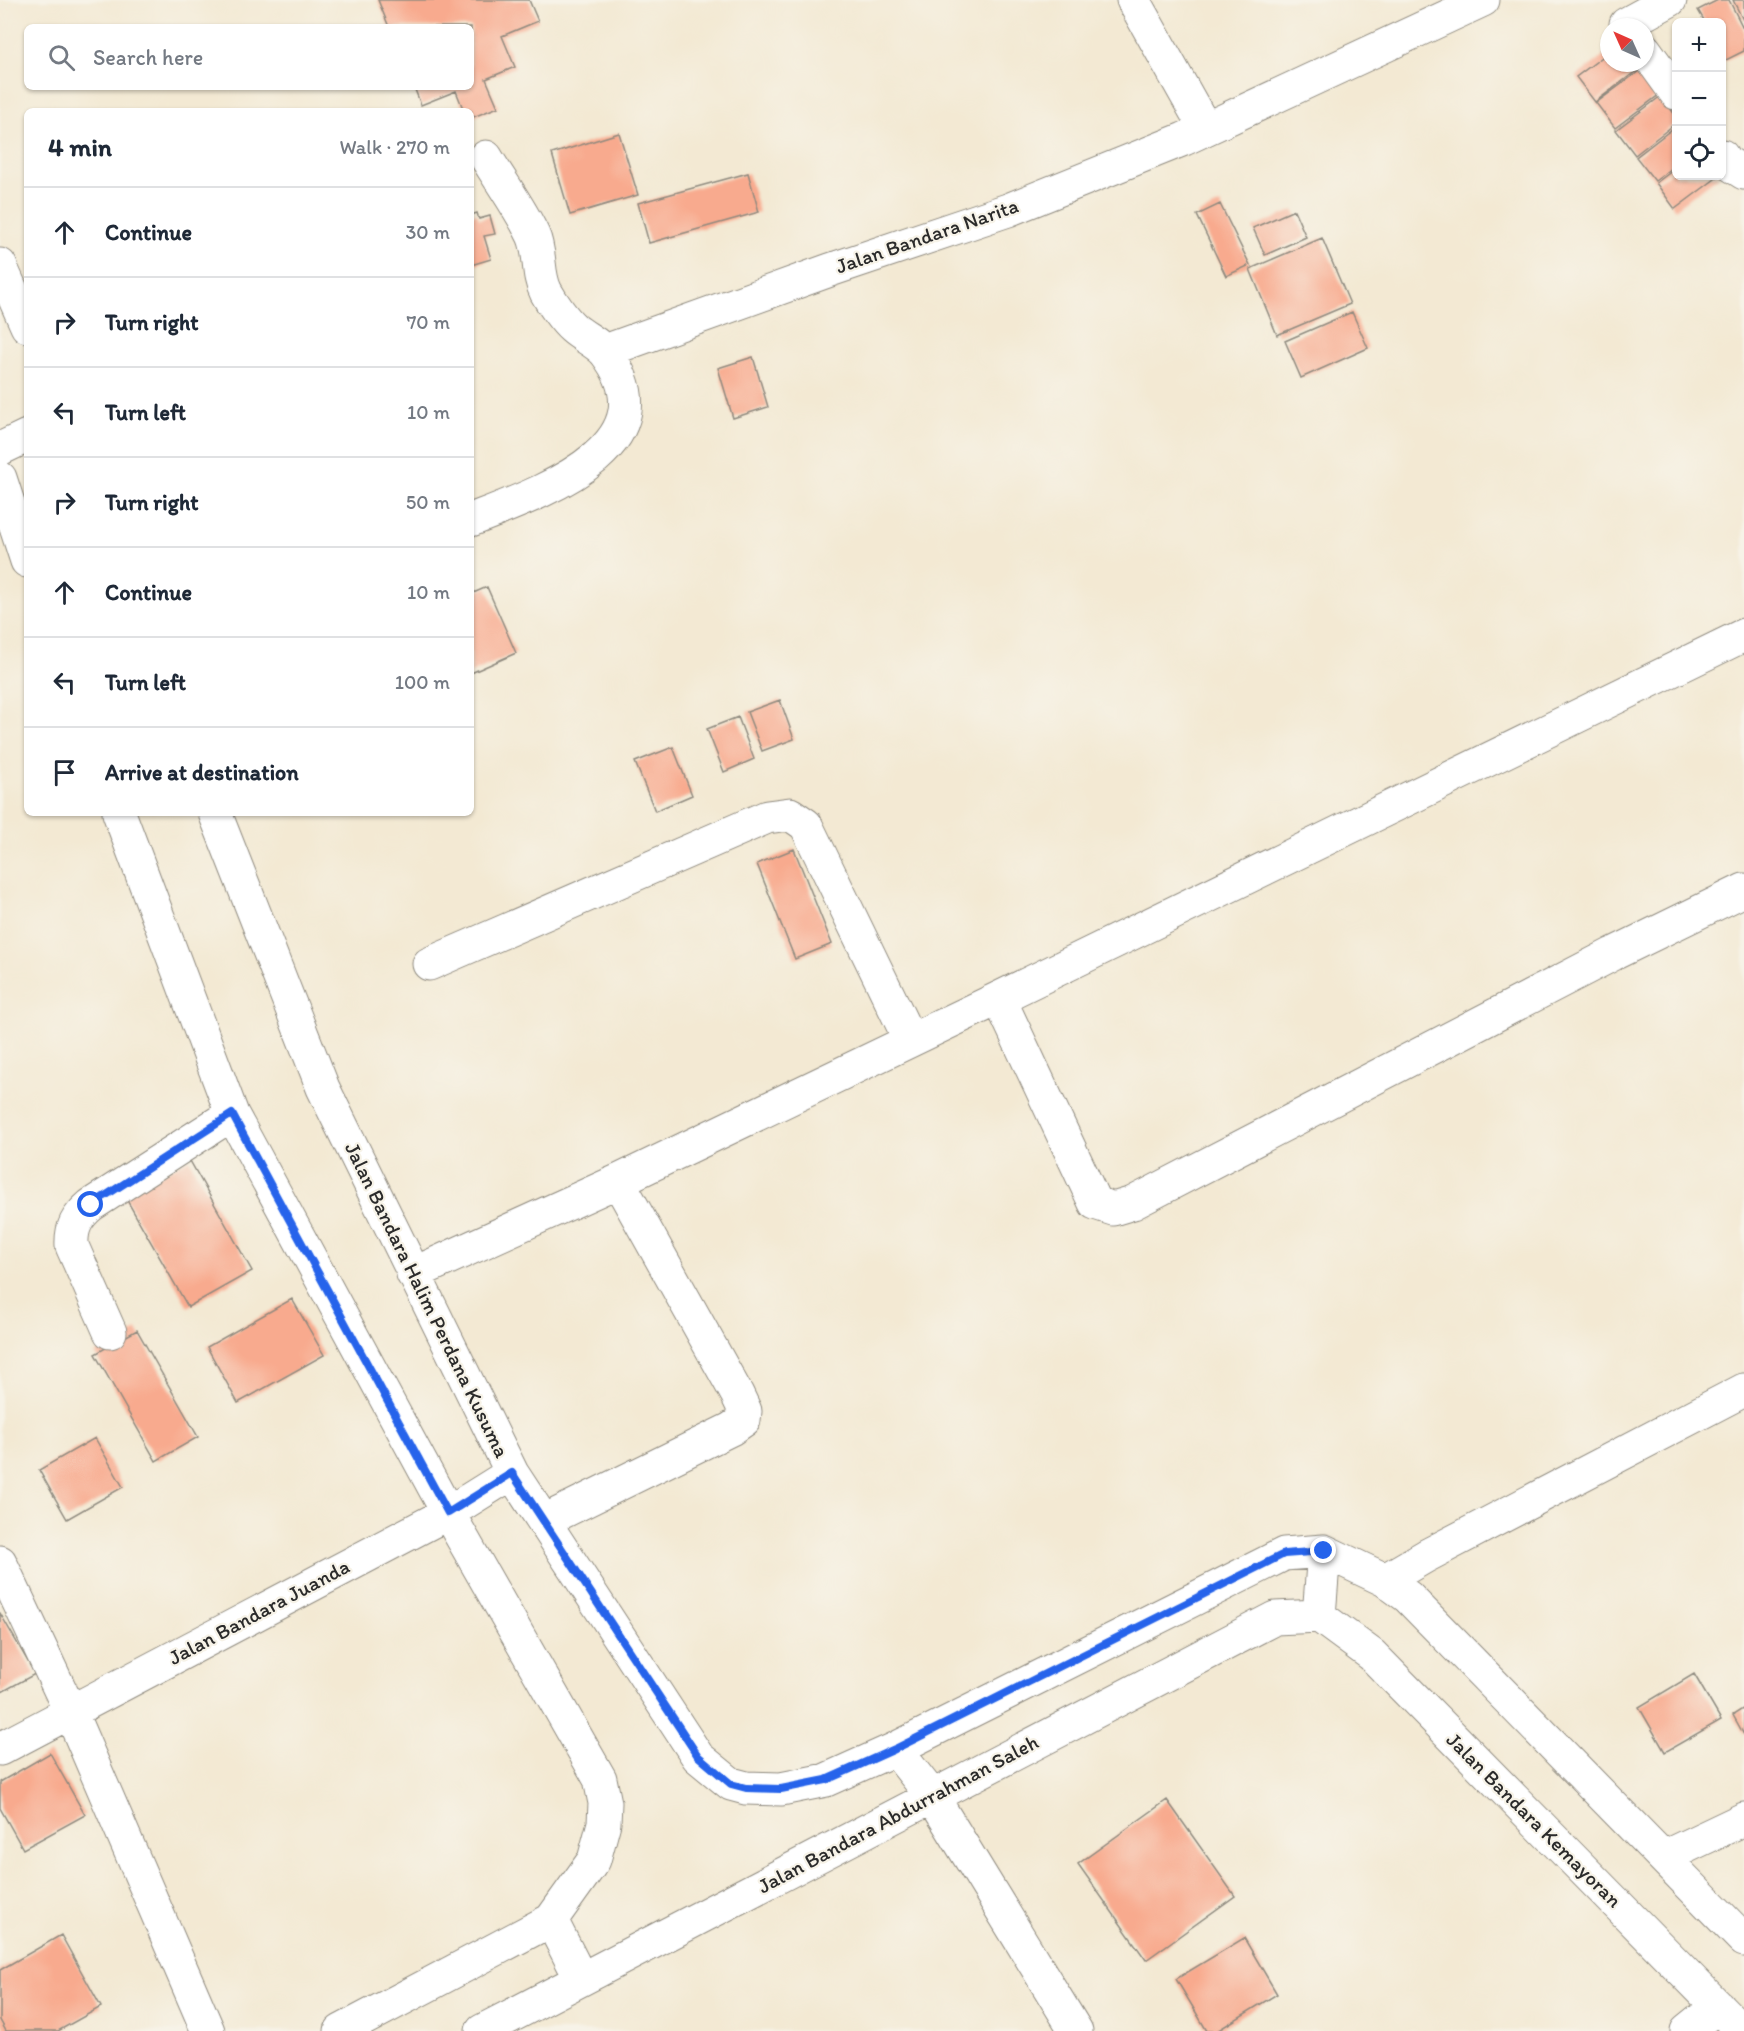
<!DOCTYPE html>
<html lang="en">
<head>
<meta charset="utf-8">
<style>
  :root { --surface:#fff; --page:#f6f6f7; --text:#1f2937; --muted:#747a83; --line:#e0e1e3 }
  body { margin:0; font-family:Itim,sans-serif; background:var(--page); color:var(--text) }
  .controls { position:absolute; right:18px; top:18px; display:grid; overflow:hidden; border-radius:9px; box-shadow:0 2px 4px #0004 }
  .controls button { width:54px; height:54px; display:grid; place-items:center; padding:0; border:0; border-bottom:2px solid var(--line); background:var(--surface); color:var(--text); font:30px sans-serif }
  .compass { position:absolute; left:1600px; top:18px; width:54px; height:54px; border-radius:50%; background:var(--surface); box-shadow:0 2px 4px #0004; rotate:315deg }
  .stop { position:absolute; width:18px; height:18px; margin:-14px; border:4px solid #2563eb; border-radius:50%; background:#fff }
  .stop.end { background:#2563eb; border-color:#fff; box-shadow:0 2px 6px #0008 }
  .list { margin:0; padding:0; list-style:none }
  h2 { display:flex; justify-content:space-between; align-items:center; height:78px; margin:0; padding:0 24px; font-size:26px }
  h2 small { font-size:20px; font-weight:400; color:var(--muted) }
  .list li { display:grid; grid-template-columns:39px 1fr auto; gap:18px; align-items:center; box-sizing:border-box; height:90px; padding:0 24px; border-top:2px solid var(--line) }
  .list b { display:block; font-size:22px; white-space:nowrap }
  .list em { font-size:20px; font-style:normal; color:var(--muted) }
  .icon { flex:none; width:33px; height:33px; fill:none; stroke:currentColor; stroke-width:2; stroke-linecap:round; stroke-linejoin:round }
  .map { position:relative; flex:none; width:1744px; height:2031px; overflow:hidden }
  .search { position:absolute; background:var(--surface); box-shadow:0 2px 4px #0004; left:24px; top:24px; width:450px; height:66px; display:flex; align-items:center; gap:15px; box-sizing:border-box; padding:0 21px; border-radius:9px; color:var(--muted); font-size:22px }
  .panel { position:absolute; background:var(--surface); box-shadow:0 2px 4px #0004; left:24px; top:108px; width:450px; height:708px; border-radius:9px }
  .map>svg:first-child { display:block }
</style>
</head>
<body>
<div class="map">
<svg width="1744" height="2031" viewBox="0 0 1744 2031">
  <rect width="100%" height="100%" fill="#f7f3e8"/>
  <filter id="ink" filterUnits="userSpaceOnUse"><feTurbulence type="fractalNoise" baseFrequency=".0167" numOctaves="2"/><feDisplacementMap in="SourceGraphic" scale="12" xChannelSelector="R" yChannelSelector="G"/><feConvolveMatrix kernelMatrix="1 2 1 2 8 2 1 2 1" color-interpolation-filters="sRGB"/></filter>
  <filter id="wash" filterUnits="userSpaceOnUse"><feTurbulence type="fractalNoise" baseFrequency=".008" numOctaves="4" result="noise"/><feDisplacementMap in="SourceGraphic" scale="24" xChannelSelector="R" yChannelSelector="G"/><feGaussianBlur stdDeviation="1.35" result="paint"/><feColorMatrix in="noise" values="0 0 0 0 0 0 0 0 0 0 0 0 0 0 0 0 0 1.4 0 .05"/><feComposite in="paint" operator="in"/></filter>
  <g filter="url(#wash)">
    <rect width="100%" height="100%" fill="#f3e9d3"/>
    <g id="blocks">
      <path fill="#f8aa8e" d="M 378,0 L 529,0 L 538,21 L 502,36 L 515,67 L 486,79 L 498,107 L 471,118 L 471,111 L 464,111 L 456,91 L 421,105 L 414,87 L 471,87 L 471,27 L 389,27 Z
        M 1718,0 L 1729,0 L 1744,30 L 1744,51 L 1724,61 L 1722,56 L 1722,22 L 1705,22 L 1698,10 Z
        M 1733,0 L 1744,0 L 1744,22 Z
        M 1609,52 L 1609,63 L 1637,63 L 1640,68 L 1595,102 L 1576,77 Z
        M 1642,69 L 1660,94 L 1615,128 L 1596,103 Z
        M 1661,96 L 1676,116 L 1676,123 L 1635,155 L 1616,130 Z
        M 1676,126 L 1676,165 L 1655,181 L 1636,157 Z
        M 619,133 L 638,195 L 570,215 L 552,154 Z
        M 1676,168 L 1676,176 L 1719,176 L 1675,209 L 1656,183 Z
        M 748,173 L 759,212 L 649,243 L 638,203 Z
        M 1220,204 L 1250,265 L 1226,276 L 1197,215 Z
        M 1294,210 L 1306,237 L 1265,255 L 1253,228 Z
        M 477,213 L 479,219 L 490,216 L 495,234 L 484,236 L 491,259 L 471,265 L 471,215 Z
        M 1322,238 L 1350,304 L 1277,335 L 1250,269 Z
        M 1352,312 L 1368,348 L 1301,378 L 1285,341 Z
        M 753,357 L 768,407 L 733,418 L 718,368 Z
        M 487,587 L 516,653 L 471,673 L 471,594 Z
        M 780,700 L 794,739 L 762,751 L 747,712 Z
        M 738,717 L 754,759 L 724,772 L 707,729 Z
        M 673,747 L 692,795 L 655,811 L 635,762 Z
        M 794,849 L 832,944 L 795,959 L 757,864 Z
        M 189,1159 L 252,1271 L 188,1307 L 124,1195 Z
        M 292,1299 L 324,1355 L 238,1403 L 207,1347 Z
        M 137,1330 L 198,1437 L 156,1461 L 95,1354 Z
        M 95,1438 L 123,1487 L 67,1519 L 39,1470 Z
        M 0,1613 L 35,1674 L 0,1693 Z
        M 1694,1674 L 1721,1720 L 1665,1752 L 1639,1707 Z
        M 1744,1708 L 1744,1735 L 1733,1715 Z
        M 50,1753 L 85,1815 L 23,1849 L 0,1808 L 0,1782 Z
        M 1167,1800 L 1235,1896 L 1146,1960 L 1078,1864 Z
        M 61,1935 L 101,2007 L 58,2031 L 6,2031 L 0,2020 L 0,1970 Z
        M 1244,1938 L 1277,1994 L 1217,2031 L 1207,2031 L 1176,1979 Z"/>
    </g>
  </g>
  <g filter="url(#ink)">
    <use href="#blocks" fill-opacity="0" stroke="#8f8a7f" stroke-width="1.5"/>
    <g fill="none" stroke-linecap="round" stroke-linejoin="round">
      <g stroke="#8f8a7f" stroke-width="35">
        <path id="street" d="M 1133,0 L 1205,128
          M 1626,24 L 1670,0
          M 1645,50 L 1676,93
          M 1722,156 L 1725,161 L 1744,173
          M 0,265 L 27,326
          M 605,351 L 830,270 L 1008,210 L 1184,139 L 1483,0
          M 0,449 L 27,436
          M 0,478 L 27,561
          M 471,520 C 537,494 677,447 606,353 C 598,343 583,337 573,328 C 564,320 552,303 546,292 C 537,275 541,252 533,235 C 520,208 501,182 486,157
          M 119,813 L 232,1114 L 448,1513 L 600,1779 L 605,1803 L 604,1823 L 594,1860 L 551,1920 L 341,2031
          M 215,813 L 323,1088 L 512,1473 L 698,1757 L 731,1784 L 746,1788 L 781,1789 L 826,1780 L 895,1749 L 1284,1554 L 1324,1551
          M 429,964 L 767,817 L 790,814 L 806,825 L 910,1040
          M 999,998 L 1095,1203 L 1113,1209 L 1133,1203 L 1613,954 L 1744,890
          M 618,1181 L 999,998 L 1744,635
          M 413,1274 L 618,1181 L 737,1394 L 745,1411 L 744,1420 L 731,1429 L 544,1521
          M 110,1332 L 72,1246 C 71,1227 77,1217 91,1205 L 232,1114
          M 1324,1551 L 1385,1580 L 1408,1597 L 1744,1940
          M 0,1562 L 70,1711 L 208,2031
          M 1385,1580 L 1426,1556 L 1744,1390
          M 1319,1616 L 1372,1655 L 1742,2031
          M 1319,1616 L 1324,1551
          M 0,1749 L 448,1513 L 512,1473
          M 895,1749 L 932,1796 L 1076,2031
          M 1664,1857 L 1744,1819
          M 551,1920 L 581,1979
          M 482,2031 L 1275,1618 L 1319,1616
          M 1687,2031 L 1718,2006"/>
      </g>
      <use href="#street" stroke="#fff" stroke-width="33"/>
    </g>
  </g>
  <g fill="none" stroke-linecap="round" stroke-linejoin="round" filter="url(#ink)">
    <path stroke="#2563eb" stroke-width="8" d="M 91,1205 L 232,1114 L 448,1513 L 512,1473 L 698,1756 L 731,1784 L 746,1788 L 781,1789 L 826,1780 L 895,1749 L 1284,1554 L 1324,1551"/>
  </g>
  <g text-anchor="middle" stroke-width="4.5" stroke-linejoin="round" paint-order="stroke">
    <g font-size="21" fill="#2b2b2b" stroke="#f7f3e8">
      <text transform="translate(927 236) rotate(-19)" y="7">Jalan Bandara Narita</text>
      <text transform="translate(427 1300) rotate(64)" y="7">Jalan Bandara Halim Perdana Kusuma</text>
      <text transform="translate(259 1612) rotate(-28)" y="7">Jalan Bandara Juanda</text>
      <text transform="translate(898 1814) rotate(-28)" y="7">Jalan Bandara Abdurrahman Saleh</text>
      <text transform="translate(1534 1820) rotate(45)" y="7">Jalan Bandara Kemayoran</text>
    </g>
  </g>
</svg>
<div class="controls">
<button>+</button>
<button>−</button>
<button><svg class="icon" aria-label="locate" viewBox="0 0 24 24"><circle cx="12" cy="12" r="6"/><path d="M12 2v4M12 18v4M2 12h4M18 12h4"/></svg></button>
</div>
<svg class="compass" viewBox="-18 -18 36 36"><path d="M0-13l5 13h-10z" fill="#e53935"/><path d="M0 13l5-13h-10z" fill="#747a83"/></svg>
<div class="stop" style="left:91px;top:1205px"></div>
<div class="stop end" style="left:1324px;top:1551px"></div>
<div class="search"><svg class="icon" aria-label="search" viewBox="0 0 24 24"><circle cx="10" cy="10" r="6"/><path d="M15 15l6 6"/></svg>Search here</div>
<section class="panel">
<h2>4 min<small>Walk · 270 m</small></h2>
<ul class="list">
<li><svg class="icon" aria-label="ahead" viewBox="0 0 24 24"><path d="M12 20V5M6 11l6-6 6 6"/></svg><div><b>Continue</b></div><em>30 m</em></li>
<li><svg class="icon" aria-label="right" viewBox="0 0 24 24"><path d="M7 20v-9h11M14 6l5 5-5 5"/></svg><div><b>Turn right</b></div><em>70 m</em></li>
<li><svg class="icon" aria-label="left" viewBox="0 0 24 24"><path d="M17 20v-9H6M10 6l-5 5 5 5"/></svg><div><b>Turn left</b></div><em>10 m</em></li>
<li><svg class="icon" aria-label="right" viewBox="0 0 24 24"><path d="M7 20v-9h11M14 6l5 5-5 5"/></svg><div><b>Turn right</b></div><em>50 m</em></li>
<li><svg class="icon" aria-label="ahead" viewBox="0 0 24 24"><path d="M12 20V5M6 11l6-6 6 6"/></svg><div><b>Continue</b></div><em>10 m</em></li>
<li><svg class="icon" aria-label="left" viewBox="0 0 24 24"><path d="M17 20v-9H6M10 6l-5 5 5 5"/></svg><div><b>Turn left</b></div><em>100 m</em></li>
<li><svg class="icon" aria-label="arrive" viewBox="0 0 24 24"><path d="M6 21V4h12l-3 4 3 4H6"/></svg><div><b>Arrive at destination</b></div></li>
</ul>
</section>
</div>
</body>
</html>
